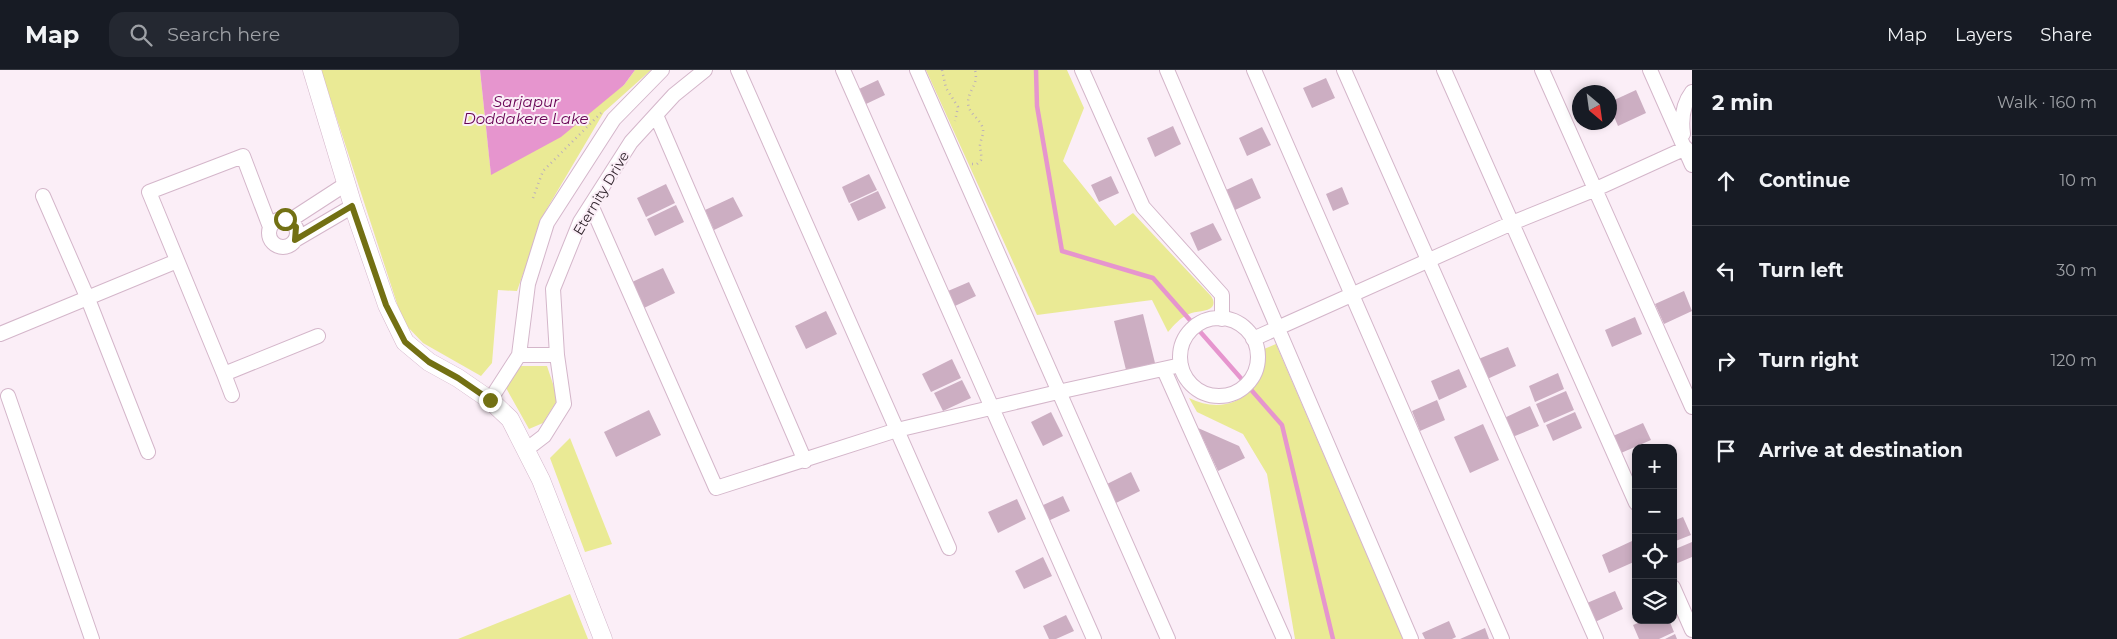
<!DOCTYPE html>
<html lang="en">
<head>
<meta charset="utf-8">
<style>
  :root { --surface:#171b24; --page:#242831; --text:#f1f3f6; --muted:#9ea1a6; --line:#363941 }
  body { margin:0; font-family:Montserrat,sans-serif; background:var(--page); color:var(--text) }
  .controls { position:absolute; right:15px; bottom:15px; display:grid; overflow:hidden; border-radius:10px; box-shadow:0 2px 8px #0003 }
  .controls button { width:45px; height:45px; display:grid; place-items:center; padding:0; border:0; border-bottom:1px solid var(--line); background:var(--surface); color:var(--text); font:25px sans-serif }
  .compass { position:absolute; left:1572px; top:15px; width:45px; height:45px; border-radius:50%; background:var(--surface); box-shadow:0 2px 8px #0003; rotate:151deg }
  .stop { position:absolute; width:15px; height:15px; margin:-11px; border:4px solid #727013; border-radius:50%; background:#fff }
  .stop.end { background:#727013; border-color:#fff; box-shadow:0 1px 5px #0008 }
  .list { margin:0; padding:0; list-style:none }
  h2 { display:flex; justify-content:space-between; align-items:center; height:65px; margin:0; padding:0 20px; font-size:21px }
  h2 small { font-size:16px; font-weight:400; color:var(--muted) }
  .list li { display:grid; grid-template-columns:32px 1fr auto; gap:15px; align-items:center; box-sizing:border-box; height:90px; padding:0 20px; border-top:1px solid var(--line) }
  .list b { display:block; font-size:19px; white-space:nowrap }
  .list em { font-size:16px; font-style:normal; color:var(--muted) }
  .icon { flex:none; width:28px; height:28px; fill:none; stroke:currentColor; stroke-width:2; stroke-linecap:round; stroke-linejoin:round }
  .map { position:relative; flex:none; width:1692px; height:569px; overflow:hidden }
  header { display:flex; align-items:center; gap:30px; box-sizing:border-box; height:70px; padding:0 25px; background:var(--surface); border-bottom:1px solid var(--line) }
  header strong { font-size:24px }
  nav { display:flex; gap:28px; margin-inline-start:auto; font-size:18px }
  .search { width:350px; height:45px; background:var(--page); display:flex; align-items:center; gap:12px; box-sizing:border-box; padding:0 18px; border-radius:15px; color:var(--muted); font-size:19px }
  main { display:flex }
  aside { flex:1; background:var(--surface) }
  .map>svg:first-child { display:block }
</style>
</head>
<body>
<header>
<strong>Map</strong>
<div class="search"><svg class="icon" aria-label="search" viewBox="0 0 24 24"><circle cx="10" cy="10" r="6"/><path d="M15 15l6 6"/></svg>Search here</div>
<nav><a>Map</a><a>Layers</a><a>Share</a></nav>
</header>
<main>
<div class="map">
<svg width="1692" height="569" viewBox="0 0 1692 569">
  <rect width="100%" height="100%" fill="#fbeef7"/>
  <path fill="#eaea95" d="M 321,0 L 480,0 L 491,104 L 624,15 L 635,0 L 651,0 L 604,42 L 545,142 L 517,221 L 498,220 L 492,293 L 481,306 L 423,273 L 403,252 Z
    M 926,0 L 1067,0 L 1084,38 L 1063,91 L 1115,156 L 1133,143 L 1211,226 C 1213,229 1215,233 1212,237 C 1208,242 1195,241 1189,244 C 1180,248 1174,255 1168,262 L 1152,230 L 1037,245 Z
    M 1276,274 L 1403,569 L 1295,569 L 1267,404 L 1243,364 L 1197,342 L 1189,328 C 1228,348 1267,323 1264,279 Z
    M 521,296 L 547,296 L 558,329 L 543,353 L 529,359 L 505,316 Z
    M 570,368 L 612,474 L 585,482 L 550,388 Z
    M 570,524 L 588,569 L 458,569 Z"/>
  <path fill="#e695ce" d="M 480,0 L 635,0 L 624,15 L 561,67 L 491,105 Z"/>
  <g fill="none" stroke-linecap="round" stroke-linejoin="round">
    <path stroke="#e695ce" stroke-width="4.5" d="M 1036,0 L 1037,36 L 1062,181 L 1153,208 L 1282,355 L 1333,569"/>
  </g>
  <path fill="#ccaec2" d="M 1326,8 L 1335,28 L 1312,38 L 1303,18 Z
    M 878,10 L 885,25 L 866,34 L 859,19 Z
    M 1636,20 L 1646,43 L 1618,56 L 1610,37 L 1610,32 Z
    M 1173,56 L 1181,74 L 1155,87 L 1147,68 Z
    M 1262,57 L 1271,75 L 1247,86 L 1239,68 Z
    M 869,104 L 877,120 L 849,133 L 842,117 Z
    M 1111,106 L 1119,123 L 1099,132 L 1091,115 Z
    M 1252,108 L 1261,128 L 1235,140 L 1226,120 Z
    M 666,114 L 675,133 L 646,147 L 637,128 Z
    M 1342,117 L 1349,134 L 1333,141 L 1326,124 Z
    M 878,121 L 886,138 L 858,151 L 850,134 Z
    M 733,127 L 743,146 L 714,160 L 705,140 Z
    M 676,135 L 684,152 L 655,166 L 647,149 Z
    M 1213,153 L 1222,170 L 1198,181 L 1190,163 Z
    M 663,198 L 675,223 L 644,238 L 632,212 Z
    M 969,212 L 976,226 L 955,236 L 948,221 Z
    M 1684,221 L 1692,241 L 1664,254 L 1655,234 Z
    M 826,241 L 837,264 L 806,279 L 795,256 Z
    M 1143,244 L 1155,293 L 1126,300 L 1114,251 Z
    M 1635,247 L 1642,264 L 1612,277 L 1605,260 Z
    M 1508,277 L 1516,296 L 1485,310 L 1476,290 Z
    M 952,289 L 961,308 L 931,322 L 922,304 Z
    M 1459,299 L 1467,317 L 1439,330 L 1431,311 Z
    M 1558,303 L 1564,319 L 1535,332 L 1529,316 Z
    M 962,310 L 971,328 L 943,341 L 934,323 Z
    M 1566,321 L 1574,340 L 1544,353 L 1536,334 Z
    M 1437,330 L 1445,350 L 1420,361 L 1412,341 Z
    M 1530,336 L 1539,356 L 1510,368 L 1502,349 Z
    M 649,340 L 661,365 L 616,387 L 604,362 Z
    M 1051,342 L 1063,366 L 1043,376 L 1031,352 Z
    M 1575,342 L 1582,358 L 1553,371 L 1546,355 Z
    M 1643,353 L 1651,370 L 1621,383 L 1613,366 Z
    M 1483,354 L 1499,390 L 1470,403 L 1454,367 Z
    M 1198,358 L 1239,376 L 1245,388 L 1218,401 Z
    M 1131,402 L 1140,421 L 1114,434 L 1105,415 Z
    M 1063,426 L 1070,441 L 1048,451 L 1041,436 Z
    M 1017,429 L 1026,449 L 998,463 L 988,442 Z
    M 1683,447 L 1691,465 L 1673,472 L 1673,451 Z
    M 1632,471 L 1636,479 L 1636,491 L 1609,503 L 1602,485 Z
    M 1692,472 L 1692,487 L 1673,495 L 1673,480 Z
    M 1043,487 L 1052,506 L 1024,519 L 1015,501 Z
    M 1615,521 L 1623,539 L 1595,552 L 1587,533 Z
    M 1066,545 L 1074,561 L 1056,569 L 1049,569 L 1043,556 Z
    M 1645,550 L 1669,550 L 1674,562 L 1659,569 L 1639,569 L 1633,555 Z
    M 1449,551 L 1456,567 L 1452,569 L 1425,569 L 1422,563 Z
    M 1485,558 L 1489,569 L 1460,569 Z
    M 1675,564 L 1677,569 L 1665,569 Z"/>
  <g fill="none" stroke-linecap="round" stroke-linejoin="round">
    <g stroke="#d4b6ca" stroke-width="16">
      <path id="minor" d="M 738,0 L 949,478
        M 843,0 L 1094,569
        M 917,0 L 1168,569
        M 1082,0 L 1143,137 L 1222,225 L 1222,249
        M 1167,0 L 1411,569
        M 1254,0 L 1502,569
        M 1344,0 L 1596,569
        M 1444,0 L 1636,433
        M 1542,0 L 1692,337
        M 1650,0 L 1692,95
        M 656,45 L 805,391
        M 1683,64 C 1681,49 1683,34 1692,22
        M 43,126 L 88,229 L 148,382
        M 591,135 L 716,418 L 897,360 L 1058,322 L 1181,295
        M269 163a14 14 0 1 1 28 0a14 14 0 1 1-28 0Z
        M 289,151 L 346,114
        M 270,157 L 243,86 L 149,122 L 224,304 L 318,266
        M 295,170 L 353,136
        M1180 287a39 39 0 1 1 78 0a39 39 0 1 1-78 0Z
        M 0,264 L 177,191
        M 1253,269 L 1512,153 L 1596,119 L 1686,78
        M 519,285 L 557,285
        M 1164,300 L 1284,569
        M 224,304 L 232,325
        M 8,326 L 92,569
        M 490,330 L 519,285 L 528,214 L 547,153 L 614,49 L 662,0
        M 527,379 L 544,366 L 564,334 L 557,285 L 553,219 L 580,152 L 631,72 L 674,25 L 705,0
        M 1673,517 L 1692,560"/>
    </g>
    <g stroke="#d4b6ca" stroke-width="19">
      <path id="major" d="M 312,0 L 353,136 L 387,235 L 405,272 L 429,292 L 458,308 L 490,330 L 510,349 L 541,410 L 603,569"/>
    </g>
    <path stroke="#bdb0b9" stroke-width="2.5" stroke-dasharray="1 4" stroke-linecap="butt" d="M 942,0 L 946,18 L 958,37 L 955,51
      M 972,94 L 977,94 L 981,90 C 982,85 980,80 980,75 C 981,68 985,63 982,56 C 978,47 969,44 968,33 C 968,20 979,15 975,0
      M 533,128 L 543,101 L 601,43"/>
    <use href="#minor" stroke="#fff" stroke-width="14"/>
    <use href="#major" stroke="#fff" stroke-width="18"/>
  </g>
  <g fill="none" stroke-linecap="round" stroke-linejoin="round">
    <path stroke="#727013" stroke-width="6" d="M 285,149 L 296,157 L 295,170 L 352,136 L 386,235 L 405,272 L 429,292 L 458,308 L 490,330"/>
  </g>
  <g text-anchor="middle" stroke-width="4" stroke-linejoin="round" paint-order="stroke">
    <g font-size="14" fill="#31252d" stroke="#fbeef7">
      <text transform="translate(601 123) rotate(-59)" y="5">Eternity Drive</text>
    </g>
    <g font-size="15" font-style="italic" fill="#670354" stroke="#fbeef7">
      <text x="526" y="37">Sarjapur<tspan x="526" dy="17">Doddakere Lake</tspan></text>
    </g>
  </g>
</svg>
<div class="controls">
<button>+</button>
<button>−</button>
<button><svg class="icon" aria-label="locate" viewBox="0 0 24 24"><circle cx="12" cy="12" r="6"/><path d="M12 2v4M12 18v4M2 12h4M18 12h4"/></svg></button>
<button><svg class="icon" aria-label="layers" viewBox="0 0 24 24"><path d="M12 4l9 5-9 5-9-5zM3 14l9 5 9-5"/></svg></button>
</div>
<svg class="compass" viewBox="-18 -18 36 36"><path d="M0-13l5 13h-10z" fill="#e53935"/><path d="M0 13l5-13h-10z" fill="#9ea1a6"/></svg>
<div class="stop" style="left:285px;top:149px"></div>
<div class="stop end" style="left:490px;top:330px"></div>
</div>
<aside>
<h2>2 min<small>Walk · 160 m</small></h2>
<ul class="list">
<li><svg class="icon" aria-label="ahead" viewBox="0 0 24 24"><path d="M12 20V5M6 11l6-6 6 6"/></svg><div><b>Continue</b></div><em>10 m</em></li>
<li><svg class="icon" aria-label="left" viewBox="0 0 24 24"><path d="M17 20v-9H6M10 6l-5 5 5 5"/></svg><div><b>Turn left</b></div><em>30 m</em></li>
<li><svg class="icon" aria-label="right" viewBox="0 0 24 24"><path d="M7 20v-9h11M14 6l5 5-5 5"/></svg><div><b>Turn right</b></div><em>120 m</em></li>
<li><svg class="icon" aria-label="arrive" viewBox="0 0 24 24"><path d="M6 21V4h12l-3 4 3 4H6"/></svg><div><b>Arrive at destination</b></div></li>
</ul>
</aside>
</main>
</body>
</html>
